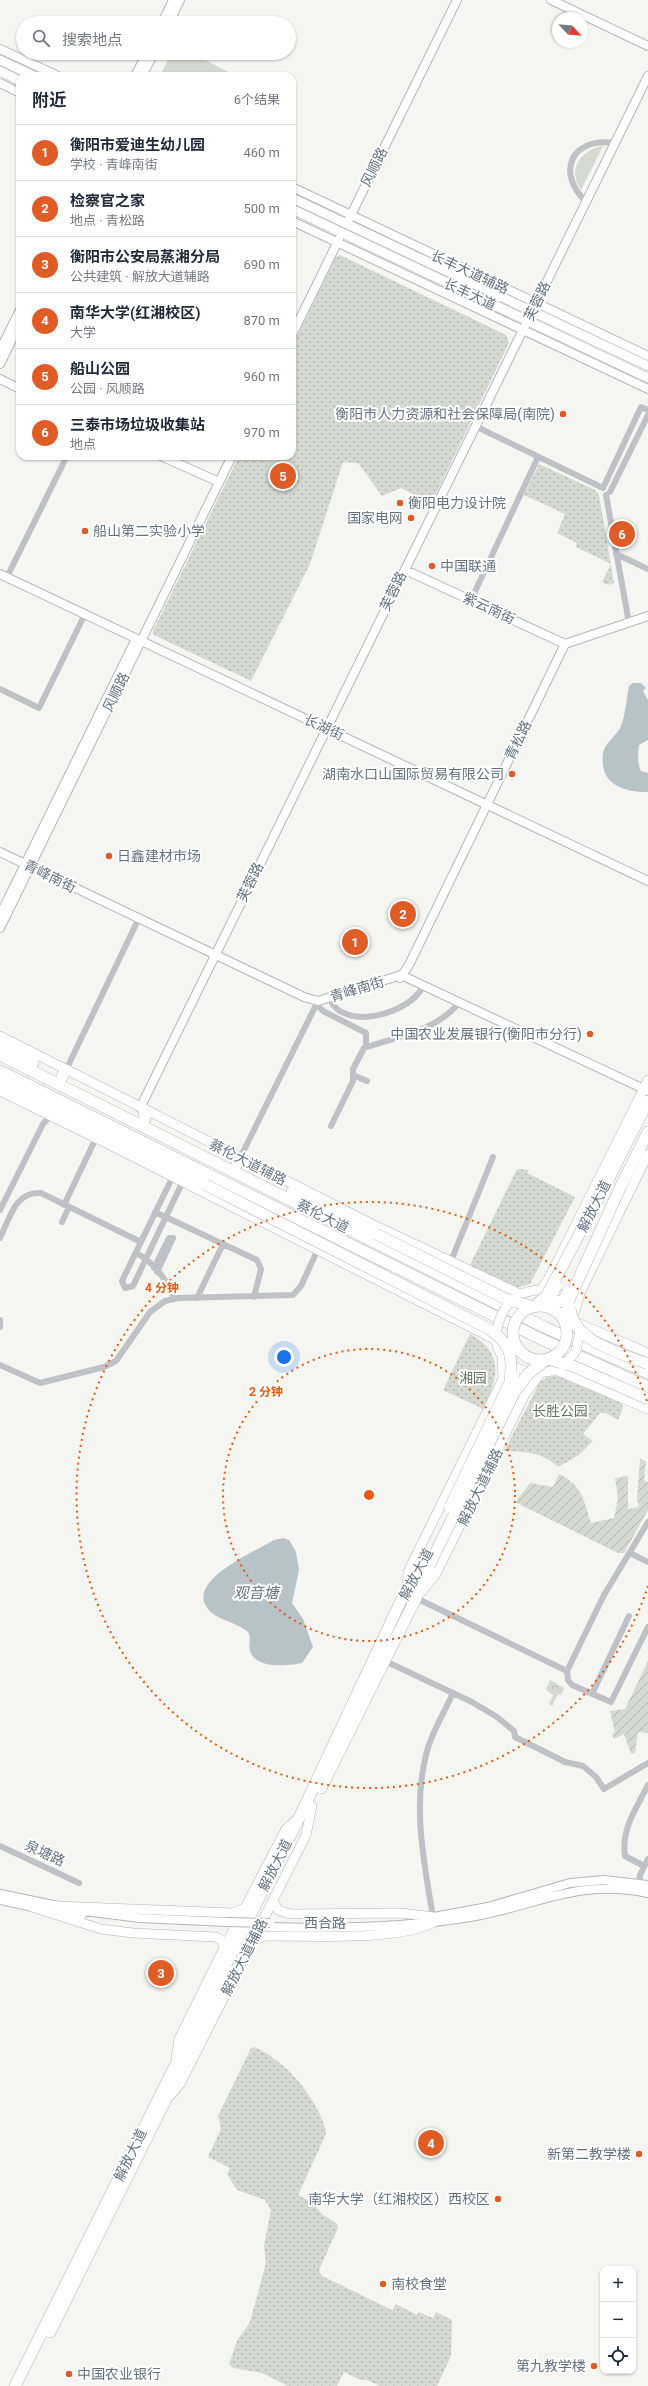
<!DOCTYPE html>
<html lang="zh">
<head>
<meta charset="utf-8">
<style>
  :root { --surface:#fff; --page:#f2f2f3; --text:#1f2937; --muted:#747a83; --line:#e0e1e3; --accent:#e05c27 }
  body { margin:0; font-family:Roboto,"Noto Sans SC",sans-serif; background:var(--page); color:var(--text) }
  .controls { position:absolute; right:12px; bottom:12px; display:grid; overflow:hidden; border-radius:8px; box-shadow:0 1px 3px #0004 }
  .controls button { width:36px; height:36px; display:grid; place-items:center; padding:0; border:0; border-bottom:1px solid var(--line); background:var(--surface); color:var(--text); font:20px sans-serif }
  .compass { position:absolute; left:552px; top:12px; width:36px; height:36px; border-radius:50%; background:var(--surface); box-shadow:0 1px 3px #0004; rotate:116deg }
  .you { position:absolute; left:284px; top:1357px; width:14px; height:14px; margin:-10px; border:3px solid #fff; border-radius:50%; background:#1a73e8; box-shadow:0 0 0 6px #1a73e833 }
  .badge { display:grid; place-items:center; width:26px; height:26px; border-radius:50%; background:var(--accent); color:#fff; font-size:13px; font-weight:700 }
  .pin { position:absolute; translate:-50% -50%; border:2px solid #fff; box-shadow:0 1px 4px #0006 }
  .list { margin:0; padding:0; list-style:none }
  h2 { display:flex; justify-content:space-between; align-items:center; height:52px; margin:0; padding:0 16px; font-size:17px }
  h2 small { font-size:13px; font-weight:400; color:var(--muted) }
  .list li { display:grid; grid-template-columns:26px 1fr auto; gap:12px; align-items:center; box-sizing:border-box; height:56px; padding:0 16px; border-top:1px solid var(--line) }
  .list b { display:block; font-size:15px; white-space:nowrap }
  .list p { margin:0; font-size:13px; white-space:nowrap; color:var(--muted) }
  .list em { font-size:13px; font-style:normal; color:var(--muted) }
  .icon { flex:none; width:22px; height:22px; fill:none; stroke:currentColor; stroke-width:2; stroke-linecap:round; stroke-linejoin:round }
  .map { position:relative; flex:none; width:648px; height:2386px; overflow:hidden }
  .search { position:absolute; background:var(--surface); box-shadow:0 1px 3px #0004; left:16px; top:16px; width:280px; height:44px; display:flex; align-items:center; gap:10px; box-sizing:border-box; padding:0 14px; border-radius:22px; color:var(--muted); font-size:15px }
  .panel { position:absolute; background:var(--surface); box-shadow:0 1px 3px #0004; left:16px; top:72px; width:280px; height:388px; border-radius:12px }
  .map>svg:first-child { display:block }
</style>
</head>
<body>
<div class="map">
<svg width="648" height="2386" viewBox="0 0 648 2386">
  <defs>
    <pattern id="forest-crowns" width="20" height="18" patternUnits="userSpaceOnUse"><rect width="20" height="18" fill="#d4dad1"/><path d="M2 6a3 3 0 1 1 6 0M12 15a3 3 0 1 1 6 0" fill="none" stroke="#b0b5af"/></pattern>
    <pattern id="park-dots" width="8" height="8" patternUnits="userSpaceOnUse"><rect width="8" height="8" fill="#d4dad1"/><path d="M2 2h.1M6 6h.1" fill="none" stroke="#b0b5af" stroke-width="1.8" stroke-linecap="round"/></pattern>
    <pattern id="garden-furrows" width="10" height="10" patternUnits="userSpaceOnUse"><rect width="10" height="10" fill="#d4dad1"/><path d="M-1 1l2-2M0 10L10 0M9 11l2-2" fill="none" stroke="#b0b5af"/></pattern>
  </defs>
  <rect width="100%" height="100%" fill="#f5f5f1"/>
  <path fill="#d4dad1" d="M 171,53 L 192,53 L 236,76 L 160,76 Z
    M 603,146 L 581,190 C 567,170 580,150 603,146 Z"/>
  <path fill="url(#forest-crowns)" d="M 550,1680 L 564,1688 L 561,1695 L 558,1694 L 552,1706 L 549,1704 L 553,1695 L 546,1690 Z"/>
  <path fill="url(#park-dots)" d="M 340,255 L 506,335 L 509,343 L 431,504 L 401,488 L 382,496 L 358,463 L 343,462 L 310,564 L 251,681 L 154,635 L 153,631 L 239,456 L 292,456 L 292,347 L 336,257 Z
    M 539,464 L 595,490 L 599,495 L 614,583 L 608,585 L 602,582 L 611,564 L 576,547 L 577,543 L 557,533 L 565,514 L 524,495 Z
    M 517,1169 L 529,1170 L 527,1173 L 575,1197 L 530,1284 L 516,1288 L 470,1265 Z
    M 470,1334 C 505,1353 498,1379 483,1409 L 443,1390 Z
    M 558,1375 L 621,1403 L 623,1408 L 618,1420 L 606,1413 L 600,1413 L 583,1434 L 593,1441 L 579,1455 L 558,1467 C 542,1451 525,1452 504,1451 L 540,1382 L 548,1377 Z
    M 255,2047 C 288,2063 315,2096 326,2130 L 326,2134 L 298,2195 L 313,2203 L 322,2214 L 337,2224 L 338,2228 L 319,2270 L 322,2276 L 392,2310 L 396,2304 L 417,2315 L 419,2312 L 433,2318 L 436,2312 L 452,2320 L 451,2356 L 437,2386 L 380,2386 L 367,2380 L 360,2380 L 344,2372 L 337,2386 L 288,2386 L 262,2373 L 233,2368 L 229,2364 L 237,2341 L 250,2322 L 266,2263 L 264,2245 L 271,2210 L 265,2200 L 237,2190 L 227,2174 L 230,2168 L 208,2157 L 221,2129 L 218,2116 L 251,2048 Z"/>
  <path fill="url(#garden-furrows)" d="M 640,1459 L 646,1461 L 644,1481 L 648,1482 L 648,1510 L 624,1553 L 618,1553 L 515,1502 L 530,1483 L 553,1487 L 559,1474 C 583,1486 583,1499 591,1523 L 614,1518 L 618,1498 L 615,1478 L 628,1476 L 628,1509 L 639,1507 L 637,1499 Z
    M 648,1661 L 648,1733 L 638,1732 L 635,1753 L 631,1754 L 624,1734 L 614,1739 L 612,1734 L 615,1732 L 610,1711 L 625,1709 Z"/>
  <path fill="#b8c3c8" d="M 633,683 L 641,683 L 646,688 L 643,691 L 648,700 L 648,740 L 639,745 C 638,754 637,762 641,771 L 648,773 L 648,792 C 622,792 599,784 603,753 C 605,743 615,737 620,728 C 626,715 626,700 629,686 Z
    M 283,1538 L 289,1540 L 296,1552 L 299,1570 L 292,1603 L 303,1619 L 313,1647 L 302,1663 C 288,1666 255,1669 250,1651 C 248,1644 252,1639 248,1632 C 237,1622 218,1621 208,1609 C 185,1581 254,1552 274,1540 Z"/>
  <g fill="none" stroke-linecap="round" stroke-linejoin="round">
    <g stroke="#b2b7bc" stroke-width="10">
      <path id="secondary" d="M 551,0 L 648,46
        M 162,23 L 173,0
        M 169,23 L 180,0
        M 0,49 L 58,76
        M 135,76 L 147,53
        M 142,76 L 154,53
        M 0,83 L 20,93
        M 292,187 L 648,356
        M 349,219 L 457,0
        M 292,221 L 648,389
        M 292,335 L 339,239
        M 0,350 L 20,310
        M 0,364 L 20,323
        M 0,379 L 20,389
        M 161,456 L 219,482
        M 412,573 L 565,644
        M 0,574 L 648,881
        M 0,852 L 304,997 L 318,1001 L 401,975 L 648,1091
        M 0,915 L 135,641
        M 0,928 L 232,456
        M 400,978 L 409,965 L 565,644 L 648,616
        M 140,1108 L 648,76
        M 0,1894 L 63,1907
        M 0,1900 L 38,1908
        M 76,1910 L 140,1918 L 227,1922
        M 56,1911 L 82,1915
        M 434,1917 L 488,1907 L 570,1883 L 604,1880 L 648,1885
        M 268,1927 C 336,1929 403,1928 470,1917 C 537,1906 576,1878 648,1893"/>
    </g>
    <g stroke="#b1b5b9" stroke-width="10">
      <path id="primary" d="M 0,60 L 34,76
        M 0,71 L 20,81
        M 292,198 L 648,366
        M 292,209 L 648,378
        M 0,1036 L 372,1224 L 520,1294
        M 0,1091 L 108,1144 L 496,1340
        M 541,1290 L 549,1278 L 648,1080
        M 516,1296 C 533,1288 556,1286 569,1303
        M 575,1311 L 580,1293 L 648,1154
        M 580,1324 L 648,1353
        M 496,1336 C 495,1368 537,1381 561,1367
        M 556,1370 L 648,1409
        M 407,1589 L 408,1572 L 503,1379 L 502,1355
        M 421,1592 L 436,1574 L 525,1394 L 540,1374
        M 273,1901 L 278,1910 L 290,1914 L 401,1913 L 433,1917
        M 56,1906 L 233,1913 L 245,1908
        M 32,1907 L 101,1929 L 133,1933 L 216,1937 L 223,1941 L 224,1948
        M 252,1942 L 264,1936 C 314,1935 388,1942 433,1923
        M 176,2059 L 179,2039 L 224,1948 L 286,1829 L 297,1819
        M 171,2095 L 180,2084 L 306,1835 L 312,1806"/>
    </g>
    <g stroke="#b3b6b9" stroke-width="12">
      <path id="highway" d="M 0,1046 L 33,1063
        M 0,1055 L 544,1327 L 648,1373
        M 0,1071 L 543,1340 L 648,1387
        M 62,1077 L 66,1070
        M 0,1082 L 206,1185
        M 144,1110 L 145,1119
        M 237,1164 L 240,1158
        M 608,1180 L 648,1101
        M 621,1186 L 648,1132
        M 292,1192 L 376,1234
        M 321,1788 L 416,1598 L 429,1566
        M 50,2332 L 230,1971
        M 15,2386 L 300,1816 L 406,1590 L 423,1563"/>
    </g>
    <path stroke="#bec1c5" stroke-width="6" d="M 586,202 C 555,171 572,137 615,143
      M 479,428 L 603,488 L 641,407 L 648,410
      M 610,492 L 648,415
      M 606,495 L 629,623
      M 616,554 L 648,569
      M 7,577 L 67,456
      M 471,600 L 538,457
      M 0,689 L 39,708 L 85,614
      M 330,1000 C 346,1032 409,1013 422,988
      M 316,1004 L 323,1011 L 366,1033 L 366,1047
      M 66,1070 L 139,918
      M 353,1075 L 367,1081
      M 331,1126 L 353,1081 L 353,1069 L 364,1048 C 396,1037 435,1031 457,1005
      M 240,1158 L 318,1001
      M 173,1176 L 122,1281 L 125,1288 L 133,1286 L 183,1181
      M 64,1205 L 96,1138
      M 0,1210 L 43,1124 L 50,1116
      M 155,1212 L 257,1260 L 261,1269 L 254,1297
      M 62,1222 L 69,1207
      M 0,1238 C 10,1218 15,1191 41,1193 L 141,1242
      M 136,1253 C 153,1261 168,1281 174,1299
      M 451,1261 L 493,1157
      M 154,1268 L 169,1238 L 173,1238 L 157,1272
      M 197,1298 L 223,1244
      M 0,1320 L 0,1327
      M 0,1365 L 40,1383 L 104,1367 L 116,1361 L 150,1312 L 165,1301 L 178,1298 L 293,1295 L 301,1286 L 318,1249
      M 630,1553 L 648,1562
      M 416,1598 L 567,1671 L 604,1595 L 648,1522
      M 385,1661 L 472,1702 L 497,1717 L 514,1731 L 515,1737 L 565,1762 L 583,1766 L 596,1777 L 604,1789 L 648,1763
      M 567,1671 L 568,1680 L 572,1685 L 611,1702 L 648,1627
      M 592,1694 L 629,1616
      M 0,1846 L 79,1883
      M 644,1866 L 625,1856 C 621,1829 636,1809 648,1785
      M 639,1887 L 640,1875 L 648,1859
      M 433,1917 C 424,1862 412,1806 427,1751 C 432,1732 444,1713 452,1695"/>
    <use href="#secondary" stroke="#fff" stroke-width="8"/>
    <use href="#primary" stroke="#fff" stroke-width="9"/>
    <use href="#highway" stroke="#fff" stroke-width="11"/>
    <g stroke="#b2b7bc" stroke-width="10" stroke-linecap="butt">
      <path id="secondary-bridge" d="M 227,1922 L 270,1923"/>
    </g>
    <g stroke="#b1b5b9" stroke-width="10" stroke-linecap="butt">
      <path id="primary-bridge" d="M 496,1334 C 499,1318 503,1308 515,1297
        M 563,1366 L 576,1351 L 580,1331"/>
    </g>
    <g stroke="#b3b6b9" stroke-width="12" stroke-linecap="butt">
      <path id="highway-bridge" d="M 206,1185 L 489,1329 C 511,1344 513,1356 510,1382
        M 376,1234 L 506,1299 L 534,1307 L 547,1295 L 608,1180
        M 556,1286 L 551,1296 L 555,1302 L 563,1301 L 568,1292
        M513 1333a27 27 0 1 1 54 0a27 27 0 1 1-54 0Z
        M 570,1308 C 573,1342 621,1353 648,1364
        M 566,1325 L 565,1316 L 569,1300 L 621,1186
        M 450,1507 L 513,1376
        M 429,1566 L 514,1393 L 528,1374 L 547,1359 L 573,1366 L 648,1399"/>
    </g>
    <use href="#secondary-bridge" stroke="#fff" stroke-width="8"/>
    <use href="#primary-bridge" stroke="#fff" stroke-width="9"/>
    <use href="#highway-bridge" stroke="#fff" stroke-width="11"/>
  </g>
  <g fill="none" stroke="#e8590c" stroke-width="2" stroke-dasharray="2 4">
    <circle cx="369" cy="1495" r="146"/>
    <path d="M648 1586A293 293 0 1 1 648 1404"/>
  </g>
  <g fill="#e05c27" stroke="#fff" stroke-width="1.5">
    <circle cx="563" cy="414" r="4"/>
    <circle cx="400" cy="503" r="4"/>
    <circle cx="411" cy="518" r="4"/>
    <circle cx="85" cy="531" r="4"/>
    <circle cx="432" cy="566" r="4"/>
    <circle cx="512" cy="774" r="4"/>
    <circle cx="109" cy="856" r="4"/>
    <circle cx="590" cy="1034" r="4"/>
    <circle cx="639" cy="2154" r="4"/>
    <circle cx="498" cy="2199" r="4"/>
    <circle cx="383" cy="2284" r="4"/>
    <circle cx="594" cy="2366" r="4"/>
    <circle cx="69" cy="2374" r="4"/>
  </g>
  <g text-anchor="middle" stroke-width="4" stroke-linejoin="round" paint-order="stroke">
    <g font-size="14" fill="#647382" stroke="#fff">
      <text transform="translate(374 167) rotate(-64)" y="5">风顺路</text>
      <text transform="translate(470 272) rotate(25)" y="5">长丰大道辅路</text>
      <text transform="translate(470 294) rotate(25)" y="5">长丰大道</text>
      <text transform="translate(537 301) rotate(-64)" y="5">芙蓉路</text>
      <text transform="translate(393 591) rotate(-64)" y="5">芙蓉路</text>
      <text transform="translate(489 608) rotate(25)" y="5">紫云南街</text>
      <text transform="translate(116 692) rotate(-64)" y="5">风顺路</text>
      <text transform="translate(324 727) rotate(25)" y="5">长湖街</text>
      <text transform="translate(518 740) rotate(-64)" y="5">青松路</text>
      <text transform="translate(50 876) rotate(26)" y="5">青峰南街</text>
      <text transform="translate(250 882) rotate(-64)" y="5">芙蓉路</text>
      <text transform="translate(357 989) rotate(-17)" y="5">青峰南街</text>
      <text transform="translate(248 1162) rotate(27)" y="5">蔡伦大道辅路</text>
      <text transform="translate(594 1206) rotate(-63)" y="5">解放大道</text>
      <text transform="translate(323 1216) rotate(27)" y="5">蔡伦大道</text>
      <text transform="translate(480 1487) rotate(-64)" y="5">解放大道辅路</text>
      <text transform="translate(416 1574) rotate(-62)" y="5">解放大道</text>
      <text transform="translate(45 1853) rotate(25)" y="5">泉塘路</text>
      <text transform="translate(275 1865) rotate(-63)" y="5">解放大道</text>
      <text x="325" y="1928">西合路</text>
      <text transform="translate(244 1957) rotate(-63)" y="5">解放大道辅路</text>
      <text transform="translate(130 2155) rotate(-64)" y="5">解放大道</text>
    </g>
    <g font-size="14" fill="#647382" stroke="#fff" text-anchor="end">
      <text x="555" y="419">衡阳市人力资源和社会保障局(南院)</text>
      <text x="408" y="508" text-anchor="start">衡阳电力设计院</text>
      <text x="403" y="523">国家电网</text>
      <text x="93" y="536" text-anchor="start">船山第二实验小学</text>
      <text x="440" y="571" text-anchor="start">中国联通</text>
      <text x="504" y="779">湖南水口山国际贸易有限公司</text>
      <text x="117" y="861" text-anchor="start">日鑫建材市场</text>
      <text x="582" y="1039">中国农业发展银行(衡阳市分行)</text>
      <text x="631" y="2159">新第二教学楼</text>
      <text x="490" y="2204">南华大学（红湘校区）西校区</text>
      <text x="391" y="2289" text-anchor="start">南校食堂</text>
      <text x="586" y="2371">第九教学楼</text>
      <text x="77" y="2379" text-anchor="start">中国农业银行</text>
    </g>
    <g font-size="14" fill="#667963" stroke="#fff">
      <text x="473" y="1383">湘园</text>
      <text x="560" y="1416">长胜公园</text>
    </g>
    <g font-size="15" font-style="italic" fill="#60757f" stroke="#fff">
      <text x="256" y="1598">观音塘</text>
    </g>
  </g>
  <circle cx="369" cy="1495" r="6" fill="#e8590c" stroke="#fff" stroke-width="2"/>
  <g font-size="12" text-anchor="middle" font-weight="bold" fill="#e8590c" stroke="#fff" stroke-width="4" stroke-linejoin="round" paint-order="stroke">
    <text x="162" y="1292">4 分钟</text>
    <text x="266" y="1396">2 分钟</text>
  </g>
</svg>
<div class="controls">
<button>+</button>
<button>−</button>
<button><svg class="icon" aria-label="locate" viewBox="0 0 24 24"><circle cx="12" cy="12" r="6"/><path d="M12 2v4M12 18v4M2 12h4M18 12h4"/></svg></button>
</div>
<svg class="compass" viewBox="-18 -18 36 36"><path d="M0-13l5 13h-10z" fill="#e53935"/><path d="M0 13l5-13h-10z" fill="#747a83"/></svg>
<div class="you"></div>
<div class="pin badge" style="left:355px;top:942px">1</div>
<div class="pin badge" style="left:403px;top:914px">2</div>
<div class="pin badge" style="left:161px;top:1973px">3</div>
<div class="pin badge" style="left:431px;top:2143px">4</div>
<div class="pin badge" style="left:283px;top:476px">5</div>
<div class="pin badge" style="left:622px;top:534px">6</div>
<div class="search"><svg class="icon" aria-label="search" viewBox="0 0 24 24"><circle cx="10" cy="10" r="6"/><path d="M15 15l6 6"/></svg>搜索地点</div>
<section class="panel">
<h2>附近<small>6个结果</small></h2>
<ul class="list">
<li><span class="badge">1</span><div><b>衡阳市爱迪生幼儿园</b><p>学校 · 青峰南街</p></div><em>460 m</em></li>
<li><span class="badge">2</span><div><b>检察官之家</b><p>地点 · 青松路</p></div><em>500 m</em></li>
<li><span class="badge">3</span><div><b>衡阳市公安局蒸湘分局</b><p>公共建筑 · 解放大道辅路</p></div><em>690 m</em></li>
<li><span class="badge">4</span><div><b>南华大学(红湘校区)</b><p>大学</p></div><em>870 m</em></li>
<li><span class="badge">5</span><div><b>船山公园</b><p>公园 · 风顺路</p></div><em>960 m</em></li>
<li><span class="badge">6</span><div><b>三泰市场垃圾收集站</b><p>地点</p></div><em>970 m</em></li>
</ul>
</section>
</div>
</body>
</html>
